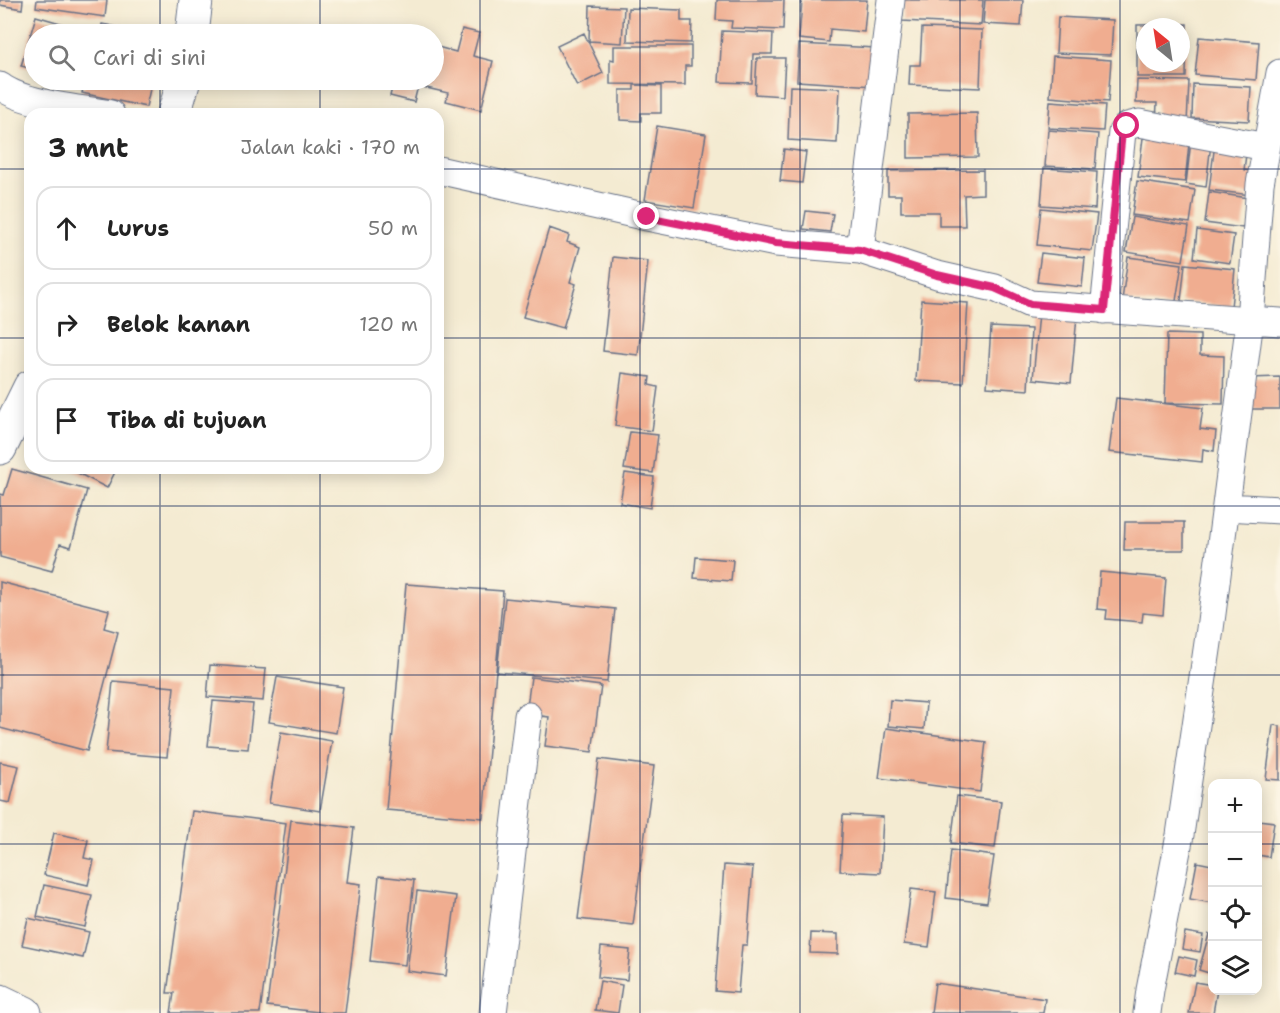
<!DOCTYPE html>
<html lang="id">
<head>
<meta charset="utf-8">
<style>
  :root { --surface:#fff; --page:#f6f6f6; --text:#222; --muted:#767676; --line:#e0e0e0 }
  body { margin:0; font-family:"Shantell Sans",sans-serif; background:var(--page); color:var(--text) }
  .controls { position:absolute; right:18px; bottom:18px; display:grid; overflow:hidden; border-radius:12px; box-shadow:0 3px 15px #0003 }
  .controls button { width:54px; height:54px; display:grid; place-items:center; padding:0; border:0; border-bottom:2px solid var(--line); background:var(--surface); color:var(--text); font:30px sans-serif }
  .compass { position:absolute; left:1136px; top:18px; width:54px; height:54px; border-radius:50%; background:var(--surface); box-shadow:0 3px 15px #0003; rotate:330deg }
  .stop { position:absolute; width:18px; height:18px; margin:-14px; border:4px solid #db2777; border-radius:50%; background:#fff }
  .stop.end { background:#db2777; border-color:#fff; box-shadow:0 2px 6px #0008 }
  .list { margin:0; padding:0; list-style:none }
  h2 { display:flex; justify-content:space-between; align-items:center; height:78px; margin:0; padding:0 24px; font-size:26px }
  h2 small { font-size:20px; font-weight:400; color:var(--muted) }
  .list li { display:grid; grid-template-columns:39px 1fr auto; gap:18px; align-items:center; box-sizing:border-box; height:84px; margin:0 12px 12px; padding:0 12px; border:2px solid var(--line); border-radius:18px }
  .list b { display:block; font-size:22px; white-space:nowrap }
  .list em { font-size:20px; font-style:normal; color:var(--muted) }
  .icon { flex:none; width:33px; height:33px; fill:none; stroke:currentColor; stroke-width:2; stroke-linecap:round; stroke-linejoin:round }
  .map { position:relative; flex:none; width:1280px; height:1013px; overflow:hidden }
  .search { position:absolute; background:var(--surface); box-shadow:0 3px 15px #0003; left:24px; top:24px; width:420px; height:66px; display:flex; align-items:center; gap:15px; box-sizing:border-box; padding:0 21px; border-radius:33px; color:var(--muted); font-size:22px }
  .panel { position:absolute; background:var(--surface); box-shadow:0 3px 15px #0003; left:24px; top:108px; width:420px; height:366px; border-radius:18px }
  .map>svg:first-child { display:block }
</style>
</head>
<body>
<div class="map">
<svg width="1280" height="1013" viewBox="0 0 1280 1013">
  <rect width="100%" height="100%" fill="#fcf5e5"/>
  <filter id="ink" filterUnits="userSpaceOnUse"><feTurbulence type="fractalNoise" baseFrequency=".0167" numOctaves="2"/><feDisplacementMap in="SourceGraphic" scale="12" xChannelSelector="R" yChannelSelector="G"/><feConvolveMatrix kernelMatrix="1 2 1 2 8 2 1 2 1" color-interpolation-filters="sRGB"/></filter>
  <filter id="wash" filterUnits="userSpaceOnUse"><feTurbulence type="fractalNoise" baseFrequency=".008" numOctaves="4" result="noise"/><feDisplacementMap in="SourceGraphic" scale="24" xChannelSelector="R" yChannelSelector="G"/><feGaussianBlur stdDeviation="1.35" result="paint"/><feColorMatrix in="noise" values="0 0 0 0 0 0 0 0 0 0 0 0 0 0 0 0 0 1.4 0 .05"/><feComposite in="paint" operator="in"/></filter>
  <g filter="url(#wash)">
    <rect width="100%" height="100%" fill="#f4ebd2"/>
    <g id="blocks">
      <path fill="#f0ad90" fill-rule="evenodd" d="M 0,0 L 23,0 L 22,9 L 0,5 Z
        M 37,0 L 107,0 L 105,17 L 36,7 Z
        M 717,0 L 784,0 L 783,30 L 731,28 L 732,21 L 716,20 Z
        M 802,0 L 867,0 L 864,32 L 830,29 L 829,42 L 799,39 Z
        M 904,0 L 983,0 L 981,25 L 902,21 Z
        M 985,0 L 1023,0 L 1021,26 L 983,24 Z
        M 590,6 L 624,7 L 622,43 L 589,41 Z
        M 628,8 L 681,10 L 681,21 L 692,21 L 691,43 L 627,41 Z
        M 36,16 L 91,32 L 90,34 L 34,34 L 34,69 L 21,66 Z
        M 1058,17 L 1113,20 L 1111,55 L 1056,53 Z
        M 102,24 L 147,33 L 146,34 L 99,34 Z
        M 1187,24 L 1186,77 L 1137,77 L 1137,25 ZM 1145,27 L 1181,27 L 1181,63 L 1145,63 Z
        M 922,28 L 982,30 L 980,88 L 909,85 L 910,65 L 920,65 Z
        M 462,29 L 479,33 L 473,56 L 493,61 L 481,110 L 446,101 L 448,93 L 418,86 L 414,102 L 390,96 L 394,80 L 434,80 L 434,46 L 456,52 Z
        M 722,31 L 773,33 L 772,54 L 753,54 L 752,83 L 719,82 Z
        M 584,33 L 603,73 L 577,86 L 557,46 Z
        M 1199,37 L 1259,42 L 1256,80 L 1195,75 Z
        M 799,44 L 876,48 L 874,86 L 797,81 Z
        M 614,46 L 691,46 L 691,66 L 685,66 L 685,85 L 610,84 L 610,59 L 614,60 Z
        M 1053,56 L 1111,60 L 1108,102 L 1050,97 Z
        M 757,58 L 785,58 L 783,96 L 755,94 Z
        M 85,80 L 152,80 L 146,107 L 82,93 Z
        M 1137,80 L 1189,81 L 1187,123 L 1156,122 L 1157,103 L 1136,103 Z
        M 1193,84 L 1251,87 L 1249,121 L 1192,118 Z
        M 634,85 L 661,86 L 661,113 L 641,113 L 641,121 L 620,120 L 620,90 L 634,90 Z
        M 790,86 L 840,88 L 837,143 L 788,140 Z
        M 1050,101 L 1105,105 L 1103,131 L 1048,128 Z
        M 977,113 L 978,157 L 908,158 L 908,114 Z
        M 657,126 L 706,134 L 694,208 L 645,200 Z
        M 1048,130 L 1098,134 L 1095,169 L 1045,166 Z
        M 1143,138 L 1189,143 L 1185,182 L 1138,177 Z
        M 1191,141 L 1211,143 L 1206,187 L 1186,184 Z
        M 1215,143 L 1247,147 L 1244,170 L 1255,172 L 1251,195 L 1209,190 Z
        M 784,149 L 806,152 L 802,183 L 780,181 Z
        M 1044,168 L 1097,172 L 1095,209 L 1041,205 Z
        M 983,170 L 983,194 L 964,195 L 965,226 L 939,226 L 939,212 L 901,212 L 901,195 L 888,195 L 888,171 Z
        M 1137,181 L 1195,190 L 1190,223 L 1132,215 Z
        M 1209,192 L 1248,198 L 1243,228 L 1205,223 Z
        M 1041,208 L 1097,214 L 1092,251 L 1037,245 Z
        M 806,211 L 833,214 L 830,232 L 803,229 Z
        M 1132,217 L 1189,226 L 1183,261 L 1126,252 Z
        M 549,228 L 569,235 L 567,242 L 580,247 L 570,282 L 576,284 L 563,328 L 523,317 Z
        M 1197,230 L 1234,235 L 1230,263 L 1194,258 Z
        M 1041,253 L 1085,258 L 1082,287 L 1037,282 Z
        M 613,257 L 648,261 L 638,355 L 603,351 Z
        M 1128,257 L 1182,264 L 1175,307 L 1122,300 Z
        M 1185,264 L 1235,269 L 1231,307 L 1181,301 Z
        M 921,300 L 968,303 L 963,383 L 916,381 Z
        M 1039,313 L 1077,316 L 1071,383 L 1033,379 Z
        M 991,327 L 1031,329 L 1028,390 L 987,387 Z
        M 1167,334 L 1200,335 L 1200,355 L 1224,356 L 1223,404 L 1165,403 Z
        M 622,373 L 650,377 L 649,385 L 658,387 L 652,431 L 615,426 Z
        M 1280,377 L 1280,409 L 1250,409 L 1250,378 Z
        M 1116,398 L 1203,408 L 1200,429 L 1216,431 L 1214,451 L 1203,449 L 1202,462 L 1109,452 Z
        M 630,432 L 658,435 L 653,473 L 624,469 Z
        M 68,468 L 117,468 L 107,488 Z
        M 12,469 L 87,490 L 71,547 L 60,544 L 52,571 L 0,557 L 0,494 L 4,495 Z
        M 625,473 L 654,477 L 650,508 L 620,503 Z
        M 1125,522 L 1184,522 L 1184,550 L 1124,550 Z
        M 696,557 L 733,560 L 731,581 L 694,578 Z
        M 1100,572 L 1166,578 L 1163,615 L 1143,613 L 1142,622 L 1106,619 L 1107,610 L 1097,609 Z
        M 0,582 L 109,610 L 104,628 L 118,632 L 87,751 L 0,728 Z
        M 406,584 L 503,591 L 483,818 L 386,810 Z
        M 505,598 L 615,609 L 607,682 L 497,672 Z
        M 210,665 L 266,669 L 263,701 L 207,697 Z
        M 277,677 L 343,687 L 336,733 L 269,722 Z
        M 531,677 L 601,686 L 592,752 L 545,746 L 549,717 L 526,714 Z
        M 113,681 L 174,687 L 167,757 L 106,752 Z
        M 890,700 L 926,703 L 924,729 L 888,726 Z
        M 213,701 L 253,704 L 248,749 L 208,746 Z
        M 1273,725 L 1280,726 L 1280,780 L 1266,779 Z
        M 886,728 L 986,742 L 980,792 L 879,778 Z
        M 281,732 L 332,741 L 320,811 L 269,803 Z
        M 599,759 L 654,766 L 633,925 L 578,919 Z
        M 0,762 L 19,766 L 10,803 L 0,801 Z
        M 957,796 L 1001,801 L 995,848 L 951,843 Z
        M 192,811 L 286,823 L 260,1013 L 171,1013 L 174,993 L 167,993 Z
        M 843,815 L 883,817 L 880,873 L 840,871 Z
        M 291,820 L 354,828 L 347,882 L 361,884 L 345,1013 L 327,1013 L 267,1006 Z
        M 1258,820 L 1274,822 L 1269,857 L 1258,855 Z
        M 54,833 L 88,840 L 84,858 L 94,860 L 88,885 L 44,875 Z
        M 951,850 L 994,856 L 987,903 L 946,898 Z
        M 1197,862 L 1212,865 L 1212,903 L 1190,899 Z
        M 724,865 L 753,867 L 747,945 L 742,945 L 738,993 L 715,991 Z
        M 379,876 L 414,880 L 405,965 L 370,961 Z
        M 44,885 L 92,895 L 85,927 L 37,917 Z
        M 911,889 L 936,892 L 929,947 L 904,944 Z
        M 417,891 L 456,896 L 446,976 L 407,971 Z
        M 28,918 L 89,932 L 83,958 L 22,945 Z
        M 1185,932 L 1203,935 L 1200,952 L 1182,949 Z
        M 811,933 L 838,934 L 838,954 L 810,953 Z
        M 1209,934 L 1212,934 L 1212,974 L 1199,970 Z
        M 601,947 L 630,950 L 627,980 L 598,977 Z
        M 1179,956 L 1197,960 L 1194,976 L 1175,972 Z
        M 600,981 L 622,985 L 618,1013 L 595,1010 Z
        M 1195,982 L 1212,985 L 1212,990 L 1217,990 L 1213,1013 L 1189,1013 Z
        M 935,983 L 1045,999 L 1043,1013 L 931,1013 Z"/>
    </g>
  </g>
  <g filter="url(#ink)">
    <use href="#blocks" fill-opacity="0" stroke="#677187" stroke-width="1.5"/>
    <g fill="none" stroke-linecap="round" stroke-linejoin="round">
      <g stroke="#677187" stroke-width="29">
        <path id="street" d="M 0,86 C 23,104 81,109 111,114
          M 438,170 L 647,217 L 776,243 L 860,250 L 937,275 L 995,288 L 1030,304 L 1280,322
          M 860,250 L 891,0
          M 1104,310 L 1122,132 L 1127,126 L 1139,123 L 1266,147
          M 1226,507 L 1280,510
          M 493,1013 L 528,716
          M 1147,1013 L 1150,990 L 1180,835 L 1210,629 L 1250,320 L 1260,184 L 1280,73"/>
      </g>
      <g stroke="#677187" stroke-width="35">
        <path id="secondary" d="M 192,34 L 196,0
          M 174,114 L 184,80
          M 0,448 L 30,387
          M 0,1001 L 25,1013"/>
      </g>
      <use href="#street" stroke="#fff" stroke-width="27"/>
      <use href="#secondary" stroke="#fff" stroke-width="33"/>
    </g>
  </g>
  <g fill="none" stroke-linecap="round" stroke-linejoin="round" filter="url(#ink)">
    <path stroke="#db2777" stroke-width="8" d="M 647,217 L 776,243 L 860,250 L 937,275 L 995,288 L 1030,304 L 1104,310 L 1122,132 L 1127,126"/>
  </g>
  <path fill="none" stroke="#1b2f5e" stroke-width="1.5" stroke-opacity="0.55" d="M 160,0 L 160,34M 320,0 L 320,34M 480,0 L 480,1013M 640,0 L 640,1013M 800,0 L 800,1013M 960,0 L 960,1013M 1120,0 L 1120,1013M 160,80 L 160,114M 320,80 L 320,114M 0,169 L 30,169M 438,169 L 1280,169M 0,338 L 30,338M 438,338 L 1280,338M 160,468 L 160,1013M 320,468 L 320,1013M 0,506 L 1280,506M 0,675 L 1280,675M 0,844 L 1212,844M 1258,844 L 1280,844"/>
</svg>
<div class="controls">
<button>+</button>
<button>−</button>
<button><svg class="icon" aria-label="locate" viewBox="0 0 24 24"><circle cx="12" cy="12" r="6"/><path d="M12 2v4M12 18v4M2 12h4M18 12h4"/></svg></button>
<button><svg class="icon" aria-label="layers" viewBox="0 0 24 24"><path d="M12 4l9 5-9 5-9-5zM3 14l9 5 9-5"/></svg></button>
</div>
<svg class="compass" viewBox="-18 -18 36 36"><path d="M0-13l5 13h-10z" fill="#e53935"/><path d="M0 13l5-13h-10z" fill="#767676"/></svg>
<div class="stop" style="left:1127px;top:126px"></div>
<div class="stop end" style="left:647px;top:217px"></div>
<div class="search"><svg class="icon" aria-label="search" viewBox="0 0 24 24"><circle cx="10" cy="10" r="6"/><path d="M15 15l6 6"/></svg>Cari di sini</div>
<section class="panel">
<h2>3 mnt<small>Jalan kaki · 170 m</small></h2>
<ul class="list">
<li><svg class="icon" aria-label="ahead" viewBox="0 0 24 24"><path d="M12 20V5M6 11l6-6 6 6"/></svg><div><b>Lurus</b></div><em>50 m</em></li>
<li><svg class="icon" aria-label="right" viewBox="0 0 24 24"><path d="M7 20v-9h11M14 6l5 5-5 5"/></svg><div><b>Belok kanan</b></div><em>120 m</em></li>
<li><svg class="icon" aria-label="arrive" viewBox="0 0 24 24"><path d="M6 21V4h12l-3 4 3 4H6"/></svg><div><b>Tiba di tujuan</b></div></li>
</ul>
</section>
</div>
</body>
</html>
